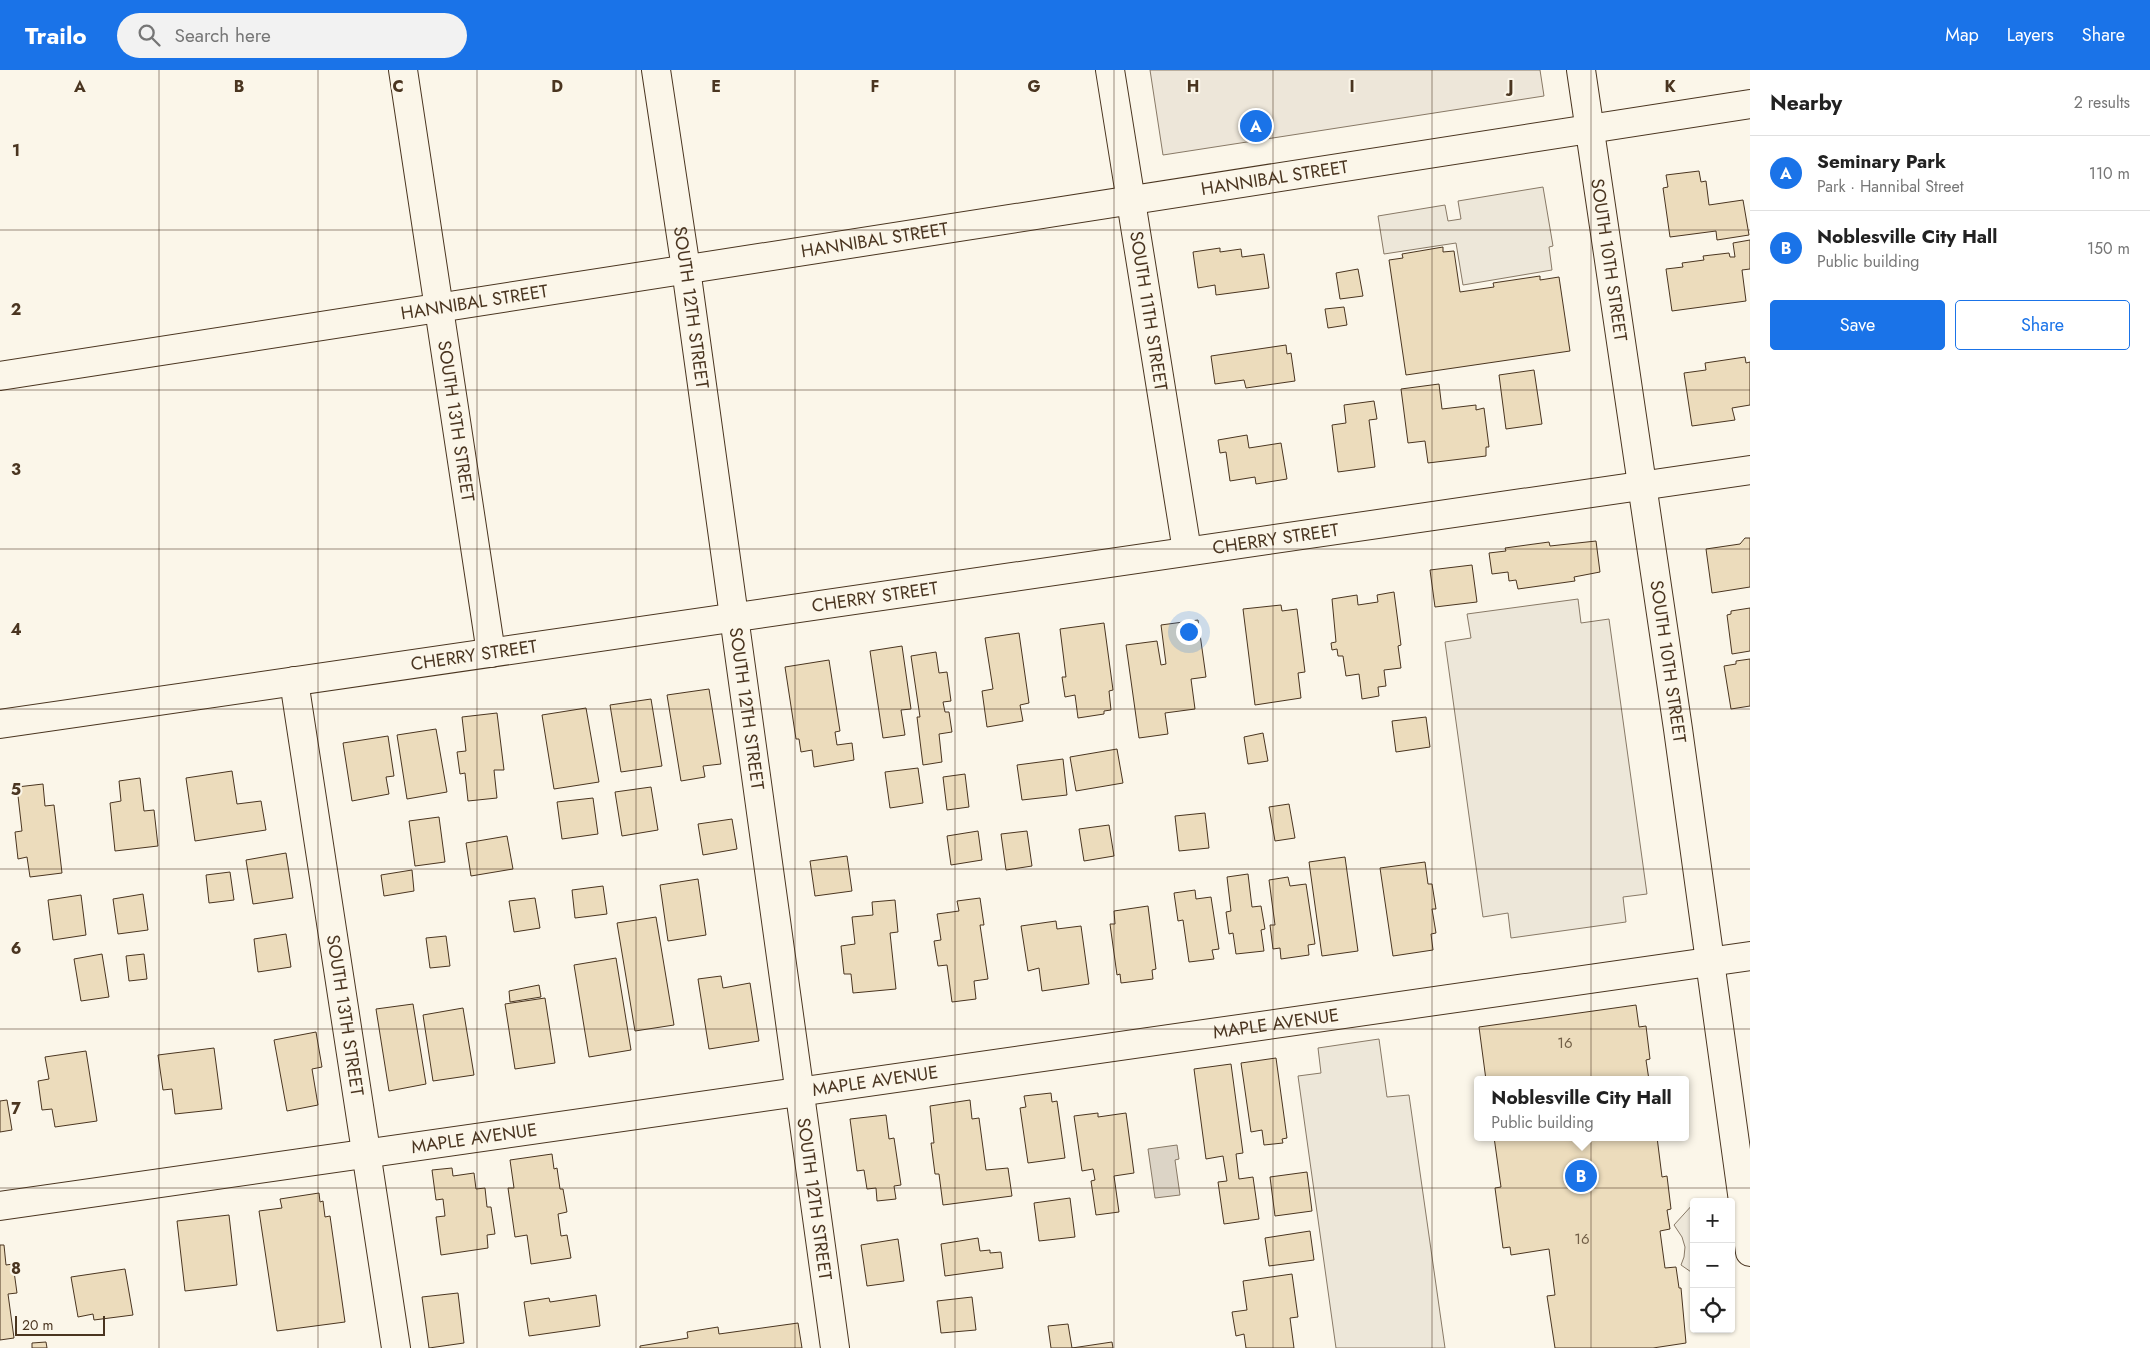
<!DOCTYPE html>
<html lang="en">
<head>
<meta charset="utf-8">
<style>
  :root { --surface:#fff; --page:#f2f2f2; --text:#222; --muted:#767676; --line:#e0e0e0; --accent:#1a73e8 }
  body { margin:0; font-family:Jost,sans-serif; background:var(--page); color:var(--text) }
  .controls { position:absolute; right:15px; bottom:15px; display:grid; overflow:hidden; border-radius:5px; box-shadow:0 1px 4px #0004 }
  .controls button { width:45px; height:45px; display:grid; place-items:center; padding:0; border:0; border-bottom:1px solid var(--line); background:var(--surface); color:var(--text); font:25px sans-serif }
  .scale { position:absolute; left:15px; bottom:12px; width:90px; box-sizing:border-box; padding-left:5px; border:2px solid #4a3520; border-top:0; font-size:14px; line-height:18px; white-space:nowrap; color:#4a3520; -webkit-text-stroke:4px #fbf6e9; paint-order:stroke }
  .you { position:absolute; left:1188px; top:561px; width:18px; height:18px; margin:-12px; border:4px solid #fff; border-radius:50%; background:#1a73e8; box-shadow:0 0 0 8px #1a73e833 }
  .badge { display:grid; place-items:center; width:32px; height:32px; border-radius:50%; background:var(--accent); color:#fff; font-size:16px; font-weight:700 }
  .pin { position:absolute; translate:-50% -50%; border:2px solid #fff; box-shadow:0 1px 5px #0006 }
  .popup { position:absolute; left:1474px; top:1006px; width:215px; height:65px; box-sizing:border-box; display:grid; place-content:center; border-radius:5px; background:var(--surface); filter:drop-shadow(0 1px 4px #0005); font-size:16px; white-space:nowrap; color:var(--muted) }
  .popup b { font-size:19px; color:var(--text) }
  .popup::after { content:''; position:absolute; left:50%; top:100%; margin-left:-10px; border:10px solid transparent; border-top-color:var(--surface) }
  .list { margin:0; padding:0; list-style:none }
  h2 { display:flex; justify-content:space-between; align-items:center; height:65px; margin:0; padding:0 20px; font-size:21px }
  h2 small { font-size:16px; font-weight:400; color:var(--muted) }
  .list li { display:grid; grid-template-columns:32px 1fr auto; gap:15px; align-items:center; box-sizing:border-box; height:75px; padding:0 20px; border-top:1px solid var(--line) }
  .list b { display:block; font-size:19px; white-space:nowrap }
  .list p { margin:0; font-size:16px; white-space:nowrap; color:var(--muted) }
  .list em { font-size:16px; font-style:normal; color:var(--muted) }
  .actions { display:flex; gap:10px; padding:15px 20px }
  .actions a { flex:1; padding:11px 0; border:1px solid var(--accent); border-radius:5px; text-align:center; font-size:18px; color:var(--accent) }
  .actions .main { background:var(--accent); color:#fff }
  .icon { flex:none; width:28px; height:28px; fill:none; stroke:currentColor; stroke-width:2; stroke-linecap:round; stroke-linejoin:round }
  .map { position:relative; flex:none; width:1750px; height:1278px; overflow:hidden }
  header { display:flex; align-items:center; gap:30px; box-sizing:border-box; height:70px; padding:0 25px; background:var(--accent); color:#fff }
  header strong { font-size:24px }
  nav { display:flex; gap:28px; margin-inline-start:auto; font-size:18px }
  .search { width:350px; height:45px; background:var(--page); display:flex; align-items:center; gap:12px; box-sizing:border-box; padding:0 18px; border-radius:28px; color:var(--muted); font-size:19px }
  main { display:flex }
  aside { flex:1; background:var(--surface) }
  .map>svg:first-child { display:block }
</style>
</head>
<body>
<header>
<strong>Trailo</strong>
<div class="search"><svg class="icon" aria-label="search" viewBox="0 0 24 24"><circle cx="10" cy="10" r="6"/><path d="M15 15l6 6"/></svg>Search here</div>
<nav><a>Map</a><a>Layers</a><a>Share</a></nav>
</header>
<main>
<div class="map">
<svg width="1750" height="1278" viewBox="0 0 1750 1278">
  <rect width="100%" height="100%" fill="#fbf6e9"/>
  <path fill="#ede6d9" stroke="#887966" d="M 1150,0 L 1540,0 L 1544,26 L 1163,85 Z"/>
  <path fill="#ede7d9" stroke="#887966" d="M 1543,117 L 1553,176 L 1549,177 L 1552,200 L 1463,215 L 1456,173 L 1384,184 L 1378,146 L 1445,135 L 1448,151 L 1461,149 L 1458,131 Z
    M 1578,529 L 1581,553 L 1609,549 L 1647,824 L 1623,827 L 1626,852 L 1511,868 L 1508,843 L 1483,847 L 1445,572 L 1471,568 L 1467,544 Z
    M 1379,969 L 1387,1027 L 1409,1025 L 1445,1278 L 1336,1278 L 1298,1006 L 1321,1003 L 1318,978 Z
    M 1694,1133 L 1694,1204 L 1681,1195 L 1684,1187 L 1685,1177 L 1682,1167 L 1674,1155 Z"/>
  <path fill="#dcd4c6" stroke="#887966" d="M 1177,1075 L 1179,1089 L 1175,1090 L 1180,1125 L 1155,1128 L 1148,1079 Z"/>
  <path fill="#ecdcbc" stroke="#4a3520" d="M 1699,101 L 1701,112 L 1706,111 L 1709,135 L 1743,130 L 1749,165 L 1717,170 L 1716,161 L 1670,167 L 1663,118 L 1668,117 L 1666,105 Z
    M 1750,170 L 1750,199 L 1742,200 L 1746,231 L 1672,241 L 1666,199 L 1683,197 L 1682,193 L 1704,190 L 1703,186 L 1729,183 L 1730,187 L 1735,187 L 1733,173 Z
    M 1443,177 L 1443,182 L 1454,181 L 1460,222 L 1494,217 L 1493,213 L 1540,206 L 1540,210 L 1559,207 L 1570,281 L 1406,305 L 1389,190 L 1403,188 L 1402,184 Z
    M 1220,178 L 1220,182 L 1241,179 L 1242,187 L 1264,184 L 1269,218 L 1216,225 L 1215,215 L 1198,218 L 1193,182 Z
    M 1358,199 L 1363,226 L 1340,229 L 1336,203 Z
    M 1344,237 L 1347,255 L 1328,258 L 1325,239 Z
    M 1286,275 L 1287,284 L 1291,283 L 1295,311 L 1246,318 L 1244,310 L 1215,314 L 1211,286 Z
    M 1745,287 L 1746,293 L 1750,292 L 1750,335 L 1732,338 L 1735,350 L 1692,356 L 1684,303 L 1706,300 L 1705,293 Z
    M 1534,300 L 1542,354 L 1506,359 L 1499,305 Z
    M 1439,314 L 1442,339 L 1476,335 L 1476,340 L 1484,338 L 1489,377 L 1486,377 L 1486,386 L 1428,393 L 1425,371 L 1408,373 L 1401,319 Z
    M 1374,331 L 1377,349 L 1369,350 L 1375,397 L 1338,402 L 1332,355 L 1346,353 L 1344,335 Z
    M 1247,365 L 1249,378 L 1281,373 L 1287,409 L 1256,414 L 1255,407 L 1230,411 L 1226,382 L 1220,383 L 1218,370 Z
    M 1745,468 L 1750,468 L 1750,517 L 1712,523 L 1706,479 L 1740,474 Z
    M 1596,471 L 1600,502 L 1574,507 L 1575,511 L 1518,519 L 1516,510 L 1509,511 L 1508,502 L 1492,504 L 1489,483 L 1506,481 L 1505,478 L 1549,472 L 1550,476 Z
    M 1472,495 L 1477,532 L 1435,537 L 1430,500 Z
    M 1394,522 L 1401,575 L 1398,576 L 1401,598 L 1384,600 L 1386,616 L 1378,617 L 1379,626 L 1362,629 L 1359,604 L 1346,606 L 1343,586 L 1338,586 L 1337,579 L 1332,580 L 1331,573 L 1336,572 L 1332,529 L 1357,525 L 1358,535 L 1378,532 L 1377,525 Z
    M 1281,535 L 1282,541 L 1297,539 L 1305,602 L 1298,603 L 1301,628 L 1255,635 L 1243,539 Z
    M 1750,538 L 1750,581 L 1732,584 L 1727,545 L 1731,544 L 1731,541 Z
    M 1198,550 L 1206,607 L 1191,609 L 1195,639 L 1165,643 L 1168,664 L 1139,668 L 1126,575 L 1157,571 L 1161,595 L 1166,594 L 1161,555 Z
    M 1104,553 L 1113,620 L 1109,621 L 1111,640 L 1104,641 L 1104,644 L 1078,648 L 1075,625 L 1065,627 L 1062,607 L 1066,607 L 1060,559 Z
    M 1019,563 L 1029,633 L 1020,635 L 1023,651 L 987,657 L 982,621 L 993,619 L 985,568 Z
    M 902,576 L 911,639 L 901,640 L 905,665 L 883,668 L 870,581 Z
    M 936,582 L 939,603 L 947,602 L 951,631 L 943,632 L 945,642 L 949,642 L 952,662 L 939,664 L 942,692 L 923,695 L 917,647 L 920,647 L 911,586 Z
    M 1750,589 L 1750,636 L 1731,639 L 1724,596 L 1736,594 L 1736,591 Z
    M 829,590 L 840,661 L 835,662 L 837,675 L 852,673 L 854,690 L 814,697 L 812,680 L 801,682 L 799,669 L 796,669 L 785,597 Z
    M 709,619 L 721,694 L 703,696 L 705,707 L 681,711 L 667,625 Z
    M 651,629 L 662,696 L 621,702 L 610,635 Z
    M 586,638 L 599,712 L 554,719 L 542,645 Z
    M 497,643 L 504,700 L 494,700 L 497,728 L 468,731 L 465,703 L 460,704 L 457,682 L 466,681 L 462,647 Z
    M 1426,647 L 1430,677 L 1396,682 L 1392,651 Z
    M 436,659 L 447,722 L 407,729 L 397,665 Z
    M 1263,663 L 1268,691 L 1248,694 L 1244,667 Z
    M 388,666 L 394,706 L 386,707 L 389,724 L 352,731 L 343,673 Z
    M 1117,679 L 1123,713 L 1076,721 L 1070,687 Z
    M 1063,689 L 1067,725 L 1022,730 L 1017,695 Z
    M 918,698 L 923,733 L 890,738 L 885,702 Z
    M 232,701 L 237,734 L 261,731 L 266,760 L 195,771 L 186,708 Z
    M 965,704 L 969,737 L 947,740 L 943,707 Z
    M 140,708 L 144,741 L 154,740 L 158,776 L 115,781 L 110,733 L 121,731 L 119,711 Z
    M 43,714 L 45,736 L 54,735 L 62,803 L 30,807 L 27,787 L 18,789 L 15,762 L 22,761 L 17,717 Z
    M 651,717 L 658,760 L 622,766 L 615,722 Z
    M 593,728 L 598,764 L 562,769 L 557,732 Z
    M 1289,734 L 1295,768 L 1275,771 L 1269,737 Z
    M 1205,743 L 1209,778 L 1179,781 L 1175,746 Z
    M 439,747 L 445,792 L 415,796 L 409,751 Z
    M 732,749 L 737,779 L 703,785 L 698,754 Z
    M 1109,755 L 1114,786 L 1084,791 L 1079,759 Z
    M 978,761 L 982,790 L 951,795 L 947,766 Z
    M 1027,761 L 1032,796 L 1006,800 L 1001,764 Z
    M 507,766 L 513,799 L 471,806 L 466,773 Z
    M 286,783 L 293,828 L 253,834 L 246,790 Z
    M 847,786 L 852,821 L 815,826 L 810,791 Z
    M 1345,787 L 1358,881 L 1322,886 L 1309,792 Z
    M 1425,792 L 1428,814 L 1432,814 L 1436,839 L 1432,839 L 1436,863 L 1431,864 L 1433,880 L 1393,886 L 1380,798 Z
    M 412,800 L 414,821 L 384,826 L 381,805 Z
    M 230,802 L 234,830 L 209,833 L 206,805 Z
    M 1248,804 L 1252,837 L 1261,836 L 1265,859 L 1261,860 L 1264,881 L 1236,884 L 1233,863 L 1229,864 L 1226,842 L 1231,841 L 1227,807 Z
    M 1288,807 L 1290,816 L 1306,814 L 1315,874 L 1308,875 L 1309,885 L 1281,889 L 1280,878 L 1273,879 L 1270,855 L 1275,855 L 1269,810 Z
    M 698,809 L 706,865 L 668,871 L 660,815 Z
    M 603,816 L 607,844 L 575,848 L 572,820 Z
    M 1195,820 L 1196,829 L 1211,827 L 1219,879 L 1212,880 L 1214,889 L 1189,892 L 1183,850 L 1178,851 L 1174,823 Z
    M 143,824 L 148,860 L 118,864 L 113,829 Z
    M 81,825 L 86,865 L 53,870 L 48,830 Z
    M 535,828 L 540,858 L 514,862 L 509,831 Z
    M 980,828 L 984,855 L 980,855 L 988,909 L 974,911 L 976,929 L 952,932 L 947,895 L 938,896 L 934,871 L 941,870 L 937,844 L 959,841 L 957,831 Z
    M 895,830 L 898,862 L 890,863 L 896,919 L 853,923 L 851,904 L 844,904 L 841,876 L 855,874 L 852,847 L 873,845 L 872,832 Z
    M 1148,836 L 1156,899 L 1152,900 L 1153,909 L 1121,913 L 1120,904 L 1117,905 L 1110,854 L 1115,854 L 1114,841 Z
    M 656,847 L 674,955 L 635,961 L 617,853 Z
    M 1056,851 L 1057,859 L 1081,856 L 1089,914 L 1042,921 L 1039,898 L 1028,901 L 1021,856 Z
    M 286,864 L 291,897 L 258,902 L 254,869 Z
    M 446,866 L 450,896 L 430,898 L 426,868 Z
    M 102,884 L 109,927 L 81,931 L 74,889 Z
    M 144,884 L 147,909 L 129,911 L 126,886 Z
    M 616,888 L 631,980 L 589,987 L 574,895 Z
    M 721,906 L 723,918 L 750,913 L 759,971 L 709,979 L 698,909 Z
    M 539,915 L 541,927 L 510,932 L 509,921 Z
    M 545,928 L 555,993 L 515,999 L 505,934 Z
    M 413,934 L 426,1014 L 389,1021 L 376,939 Z
    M 1636,935 L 1639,957 L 1646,956 L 1650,989 L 1646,990 L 1649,1010 L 1486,1010 L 1479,957 Z
    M 463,938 L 474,1005 L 433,1011 L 423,945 Z
    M 316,962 L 322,997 L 312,999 L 318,1035 L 287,1041 L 274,970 Z
    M 214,978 L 222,1039 L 175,1044 L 172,1019 L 163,1020 L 158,985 Z
    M 86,981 L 97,1051 L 55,1057 L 52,1039 L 42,1040 L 38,1011 L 49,1009 L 45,987 Z
    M 1276,988 L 1287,1068 L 1282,1069 L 1283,1073 L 1264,1075 L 1262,1060 L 1251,1062 L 1241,993 Z
    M 1231,994 L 1243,1083 L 1236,1084 L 1239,1109 L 1253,1107 L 1259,1149 L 1224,1154 L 1218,1112 L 1227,1111 L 1223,1086 L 1206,1089 L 1194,999 Z
    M 1051,1023 L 1052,1032 L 1057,1031 L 1065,1088 L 1028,1093 L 1020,1038 L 1026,1037 L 1024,1026 Z
    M 7,1030 L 12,1060 L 0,1062 L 0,1031 Z
    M 970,1030 L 972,1049 L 979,1048 L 986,1100 L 1008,1098 L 1012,1126 L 943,1135 L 939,1104 L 935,1104 L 931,1073 L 934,1073 L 930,1036 Z
    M 1098,1043 L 1098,1047 L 1126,1043 L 1134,1103 L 1114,1106 L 1119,1142 L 1096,1145 L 1091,1111 L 1095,1110 L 1093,1099 L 1082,1101 L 1074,1046 Z
    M 886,1045 L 889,1069 L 894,1068 L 901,1115 L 894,1116 L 896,1129 L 877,1131 L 876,1118 L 867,1119 L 864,1100 L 857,1101 L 850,1049 Z
    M 1494,1067 L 1657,1067 L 1662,1107 L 1667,1106 L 1671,1139 L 1667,1140 L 1670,1159 L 1660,1161 L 1665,1198 L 1676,1197 L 1679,1218 L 1681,1218 L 1686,1273 L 1653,1278 L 1555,1278 L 1547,1226 L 1555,1225 L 1549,1179 L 1511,1185 L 1510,1177 L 1503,1178 L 1495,1118 L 1501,1117 Z
    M 552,1084 L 554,1099 L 557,1098 L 560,1119 L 563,1119 L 567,1142 L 558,1144 L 561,1166 L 567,1165 L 571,1188 L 531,1194 L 527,1165 L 515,1167 L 508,1118 L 514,1118 L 510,1090 Z
    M 452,1098 L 453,1106 L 474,1103 L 476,1119 L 485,1118 L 487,1137 L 491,1137 L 495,1164 L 487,1165 L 488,1178 L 441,1185 L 436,1147 L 445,1146 L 443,1129 L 436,1130 L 432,1100 Z
    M 1307,1102 L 1312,1141 L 1275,1146 L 1270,1107 Z
    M 319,1123 L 320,1132 L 323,1131 L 325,1147 L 330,1146 L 345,1252 L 277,1261 L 259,1141 L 282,1138 L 280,1129 Z
    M 1070,1128 L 1075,1167 L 1039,1171 L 1034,1133 Z
    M 229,1145 L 237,1215 L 185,1221 L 177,1151 Z
    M 1310,1161 L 1314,1190 L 1269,1196 L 1265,1168 Z
    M 978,1168 L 980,1181 L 990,1180 L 990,1183 L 1001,1182 L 1003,1198 L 945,1206 L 941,1174 Z
    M 898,1169 L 904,1211 L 867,1216 L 861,1175 Z
    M 0,1175 L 4,1175 L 6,1195 L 13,1194 L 17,1223 L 8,1224 L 14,1268 L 0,1270 Z
    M 125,1199 L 133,1245 L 94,1250 L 93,1244 L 78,1247 L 71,1207 Z
    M 1292,1204 L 1298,1247 L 1290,1248 L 1294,1278 L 1246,1278 L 1244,1264 L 1236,1266 L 1232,1242 L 1247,1240 L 1243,1211 Z
    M 458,1223 L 464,1273 L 429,1278 L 422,1227 Z
    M 596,1225 L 600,1256 L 529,1266 L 524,1232 L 549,1228 L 550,1232 Z
    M 972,1227 L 976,1260 L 941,1263 L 937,1231 Z
    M 798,1253 L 802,1278 L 640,1278 L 640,1276 L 688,1268 L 687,1262 L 718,1257 L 719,1264 Z
    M 1068,1254 L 1072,1278 L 1112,1272 L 1113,1278 L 1051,1278 L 1048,1256 Z
    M 46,1272 L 47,1278 L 32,1278 L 32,1273 Z"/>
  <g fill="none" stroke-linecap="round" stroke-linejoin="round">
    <g stroke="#4a3520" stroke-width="30">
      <g id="minor">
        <path id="s1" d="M 403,0 L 491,583"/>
        <path id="s2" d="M 656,0 L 686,199 L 835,1278"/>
        <path id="s3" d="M 1110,0 L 1187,481"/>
        <path id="s4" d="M 0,306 L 1750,34"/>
        <path id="s5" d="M 294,611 L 396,1278"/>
        <path id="s6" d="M 0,654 L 1750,400"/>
        <path id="s7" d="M 0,1136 L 1750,886"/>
      </g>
    </g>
    <g stroke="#4a3520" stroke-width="30">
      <g id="secondary">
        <path id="s8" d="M 1581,0 L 1678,659 L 1750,1182"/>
      </g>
    </g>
    <use href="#minor" stroke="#fbf6e9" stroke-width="28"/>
    <use href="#secondary" stroke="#fbf6e9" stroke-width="28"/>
  </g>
  <path fill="none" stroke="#4a3520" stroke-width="1" stroke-opacity="0.55" d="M 159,0 L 159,1278M 318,0 L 318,1278M 477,0 L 477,1278M 636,0 L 636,1278M 795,0 L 795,1278M 955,0 L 955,1278M 1114,0 L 1114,1278M 1273,0 L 1273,1278M 1432,0 L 1432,1278M 1591,0 L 1591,1278M 0,160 L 1750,160M 0,320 L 1750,320M 0,479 L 1750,479M 0,639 L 1750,639M 0,799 L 1750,799M 0,959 L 1750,959M 0,1118 L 1750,1118"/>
  <g text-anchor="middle" stroke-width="4" stroke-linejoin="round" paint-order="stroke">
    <g font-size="15" fill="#725f47">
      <text x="1565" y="978">16</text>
      <text x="1582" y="1174">16</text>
    </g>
    <g font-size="18" fill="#4a3520" stroke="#fbf6e9">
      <text dy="6" stroke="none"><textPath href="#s4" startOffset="1290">HANNIBAL STREET</textPath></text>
      <text dy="6" stroke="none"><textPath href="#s4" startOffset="885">HANNIBAL STREET</textPath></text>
      <text dy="6" stroke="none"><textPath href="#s8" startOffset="192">SOUTH 10TH STREET</textPath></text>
      <text dy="6" stroke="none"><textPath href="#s4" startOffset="480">HANNIBAL STREET</textPath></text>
      <text dy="6" stroke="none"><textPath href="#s2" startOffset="240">SOUTH 12TH STREET</textPath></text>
      <text dy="6" stroke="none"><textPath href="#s3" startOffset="244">SOUTH 11TH STREET</textPath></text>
      <text dy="6" stroke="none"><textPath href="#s1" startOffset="355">SOUTH 13TH STREET</textPath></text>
      <text dy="6" stroke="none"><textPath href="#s6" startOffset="1289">CHERRY STREET</textPath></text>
      <text dy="6" stroke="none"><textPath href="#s6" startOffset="884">CHERRY STREET</textPath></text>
      <text dy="6" stroke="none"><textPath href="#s6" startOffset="479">CHERRY STREET</textPath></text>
      <text dy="6" stroke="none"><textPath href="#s8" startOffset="598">SOUTH 10TH STREET</textPath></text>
      <text dy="6" stroke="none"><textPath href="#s2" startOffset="645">SOUTH 12TH STREET</textPath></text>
      <text dy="6" stroke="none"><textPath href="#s5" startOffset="338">SOUTH 13TH STREET</textPath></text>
      <text dy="6" stroke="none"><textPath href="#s7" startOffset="1289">MAPLE AVENUE</textPath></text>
      <text dy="6" stroke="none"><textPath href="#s7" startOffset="884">MAPLE AVENUE</textPath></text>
      <text dy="6" stroke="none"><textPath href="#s7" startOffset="479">MAPLE AVENUE</textPath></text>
      <text dy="6" stroke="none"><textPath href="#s2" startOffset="1140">SOUTH 12TH STREET</textPath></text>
    </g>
  </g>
  <g font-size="16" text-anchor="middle" font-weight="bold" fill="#4a3520" stroke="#fbf6e9" stroke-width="4" stroke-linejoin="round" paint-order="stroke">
    <text x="80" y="22">A</text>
    <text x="239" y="22">B</text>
    <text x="398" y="22">C</text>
    <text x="557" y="22">D</text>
    <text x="716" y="22">E</text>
    <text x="875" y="22">F</text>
    <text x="1034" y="22">G</text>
    <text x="1193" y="22">H</text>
    <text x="1352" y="22">I</text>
    <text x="1511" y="22">J</text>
    <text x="1670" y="22">K</text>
    <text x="16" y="86">1</text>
    <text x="16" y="245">2</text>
    <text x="16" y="405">3</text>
    <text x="16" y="565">4</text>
    <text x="16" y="725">5</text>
    <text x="16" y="884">6</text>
    <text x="16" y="1044">7</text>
    <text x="16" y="1204">8</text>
  </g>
</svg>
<div class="controls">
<button>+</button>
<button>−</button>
<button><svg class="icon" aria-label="locate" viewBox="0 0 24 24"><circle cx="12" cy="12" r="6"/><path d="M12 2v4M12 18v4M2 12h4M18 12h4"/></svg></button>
</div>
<div class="scale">20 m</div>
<div class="you"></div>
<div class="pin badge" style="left:1256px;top:56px">A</div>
<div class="pin badge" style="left:1581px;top:1106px">B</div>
<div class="popup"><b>Noblesville City Hall</b>Public building</div>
</div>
<aside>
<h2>Nearby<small>2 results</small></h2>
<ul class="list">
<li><span class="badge">A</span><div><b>Seminary Park</b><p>Park · Hannibal Street</p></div><em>110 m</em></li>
<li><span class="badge">B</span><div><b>Noblesville City Hall</b><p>Public building</p></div><em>150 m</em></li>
</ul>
<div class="actions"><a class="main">Save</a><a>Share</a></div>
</aside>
</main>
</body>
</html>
